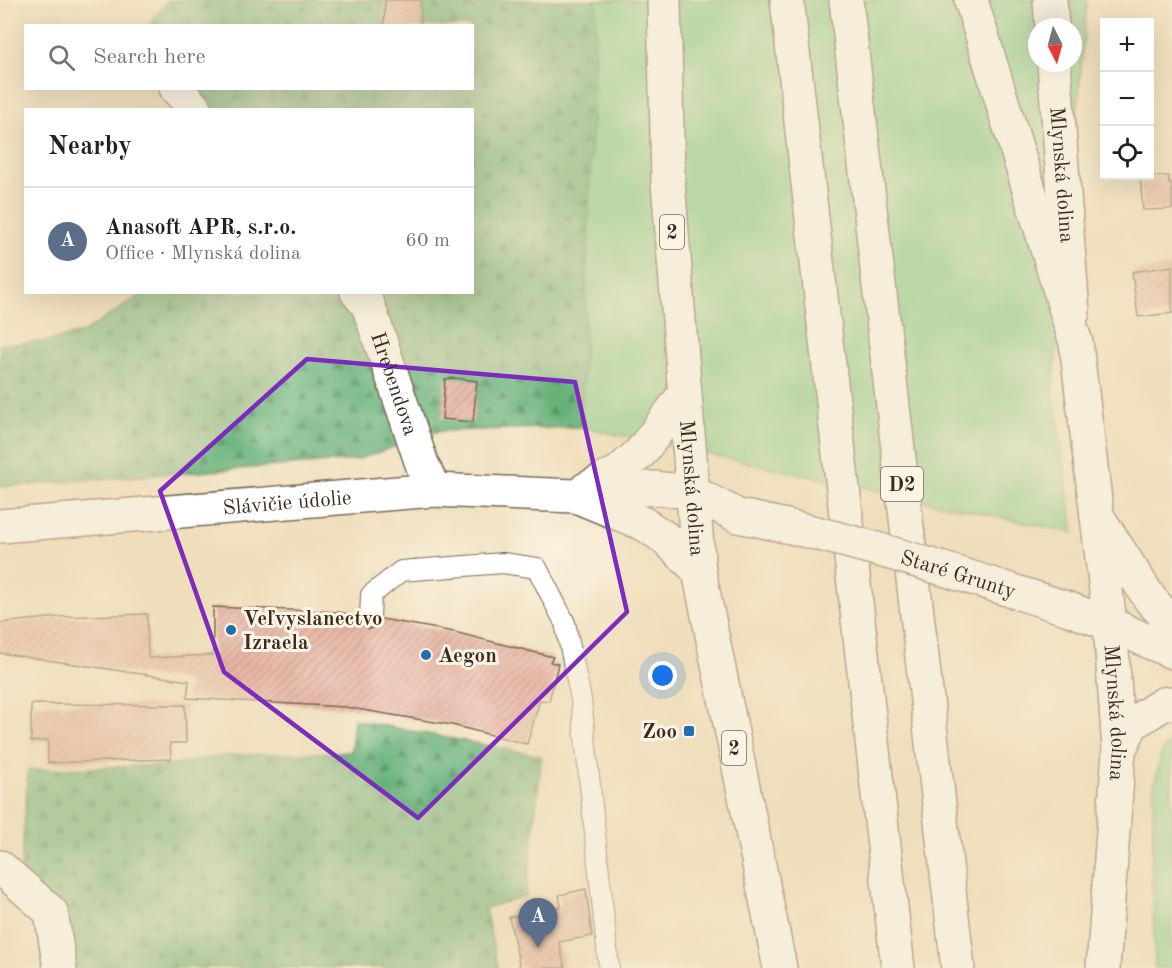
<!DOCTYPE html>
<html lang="en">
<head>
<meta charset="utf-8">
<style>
  :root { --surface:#fff; --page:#f6f6f6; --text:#202124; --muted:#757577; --line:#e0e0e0; --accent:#111827 }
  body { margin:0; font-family:"Old Standard TT",serif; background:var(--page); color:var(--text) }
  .controls { position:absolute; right:18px; top:18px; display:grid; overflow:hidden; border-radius:0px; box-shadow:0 6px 24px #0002 }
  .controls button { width:54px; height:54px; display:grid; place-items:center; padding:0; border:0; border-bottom:2px solid var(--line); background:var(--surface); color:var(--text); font:30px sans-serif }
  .compass { position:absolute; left:1028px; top:18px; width:54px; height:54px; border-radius:50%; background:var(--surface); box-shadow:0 6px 24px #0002; rotate:174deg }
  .you { position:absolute; left:663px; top:676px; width:21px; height:21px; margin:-15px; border:4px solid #fff; border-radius:50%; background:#1a73e8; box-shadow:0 0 0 9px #1a73e833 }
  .badge { display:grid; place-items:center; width:39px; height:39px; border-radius:50%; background:var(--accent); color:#fff; font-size:20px; font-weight:700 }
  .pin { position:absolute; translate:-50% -50px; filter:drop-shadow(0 2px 3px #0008) }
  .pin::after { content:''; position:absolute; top:32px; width:21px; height:18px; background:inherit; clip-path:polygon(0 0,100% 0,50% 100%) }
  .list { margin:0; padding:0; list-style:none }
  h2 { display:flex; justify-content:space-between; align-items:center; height:78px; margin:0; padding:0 24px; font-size:26px }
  h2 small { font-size:20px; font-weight:400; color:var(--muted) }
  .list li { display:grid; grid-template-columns:39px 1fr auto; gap:18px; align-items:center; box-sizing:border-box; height:108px; padding:0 24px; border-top:2px solid var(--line) }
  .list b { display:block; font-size:22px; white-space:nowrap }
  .list p { margin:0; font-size:20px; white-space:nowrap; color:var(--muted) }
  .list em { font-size:20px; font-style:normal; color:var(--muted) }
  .icon { flex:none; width:33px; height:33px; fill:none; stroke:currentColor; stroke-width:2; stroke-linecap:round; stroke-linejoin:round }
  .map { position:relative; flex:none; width:1172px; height:968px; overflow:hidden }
  .search { position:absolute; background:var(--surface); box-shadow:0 6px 24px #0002; left:24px; top:24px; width:450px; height:66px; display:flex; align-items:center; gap:15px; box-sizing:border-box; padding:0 21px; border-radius:0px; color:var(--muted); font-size:22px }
  .panel { position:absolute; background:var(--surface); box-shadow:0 6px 24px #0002; left:24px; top:108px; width:450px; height:186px; border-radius:0px }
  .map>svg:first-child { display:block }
</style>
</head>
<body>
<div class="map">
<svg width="1172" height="968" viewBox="0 0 1172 968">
  <defs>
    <pattern id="forest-firs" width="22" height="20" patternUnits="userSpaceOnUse" patternTransform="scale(1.5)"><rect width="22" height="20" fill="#67b27a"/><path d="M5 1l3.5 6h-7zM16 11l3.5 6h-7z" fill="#569163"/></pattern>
    <pattern id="building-hatch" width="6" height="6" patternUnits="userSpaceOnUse" patternTransform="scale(1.5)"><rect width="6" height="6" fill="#e6af9e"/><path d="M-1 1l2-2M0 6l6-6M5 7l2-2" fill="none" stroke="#bc8f80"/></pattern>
  </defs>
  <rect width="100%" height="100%" fill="#fcf5e5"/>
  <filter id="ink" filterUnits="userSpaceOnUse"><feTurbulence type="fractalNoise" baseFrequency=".0167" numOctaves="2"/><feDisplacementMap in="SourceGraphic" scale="12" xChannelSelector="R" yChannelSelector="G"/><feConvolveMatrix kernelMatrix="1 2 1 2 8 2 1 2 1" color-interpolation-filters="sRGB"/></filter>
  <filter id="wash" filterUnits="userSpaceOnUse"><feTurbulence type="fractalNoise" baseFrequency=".008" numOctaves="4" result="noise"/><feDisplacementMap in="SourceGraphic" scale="24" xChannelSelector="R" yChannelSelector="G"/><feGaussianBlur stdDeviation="1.35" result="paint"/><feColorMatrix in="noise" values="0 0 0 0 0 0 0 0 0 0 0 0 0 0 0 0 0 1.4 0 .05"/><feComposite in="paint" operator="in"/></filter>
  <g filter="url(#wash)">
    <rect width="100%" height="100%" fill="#efdebc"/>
    <path fill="#7fcf8f" stroke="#5d7c56" stroke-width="1.5" fill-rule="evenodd" d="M 596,0 L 1087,0 L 1053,390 L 1074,533 L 581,427 ZM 1037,27 L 1073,27 L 1073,63 L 1037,63 Z
      M 1172,739 L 1172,968 L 1155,968 L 1152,868 L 1154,784 L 1162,751 Z"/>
    <path fill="url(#forest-firs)" stroke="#516e4c" stroke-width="1.5" d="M 168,0 L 596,0 L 581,427 L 439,431 L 356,460 L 0,487 L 0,345 L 49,341 L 84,332 L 144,293 L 472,292 L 472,110 L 211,109 L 194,89 L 472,88 L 472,26 L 149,25 Z
      M 354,720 L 542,756 L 526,896 L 485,908 L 498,968 L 69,968 L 21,867 L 28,770 L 170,765 L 229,755 L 351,752 Z"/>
    <g id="blocks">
      <path fill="url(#building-hatch)" d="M 385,0 L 421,0 L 421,26 L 384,26 Z
        M 1140,176 L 1169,176 L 1169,184 L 1172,184 L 1172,209 L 1143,210 Z
        M 1172,266 L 1172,313 L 1138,317 L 1132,272 Z
        M 455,378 L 477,381 L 473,422 L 442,419 L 445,379 Z
        M 213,607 L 338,612 L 358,616 L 360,623 L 369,629 L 376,627 L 382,619 L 454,632 L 553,657 L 550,662 L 558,664 L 549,701 L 540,700 L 527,744 L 452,725 L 345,707 L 187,698 L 189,681 L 0,653 L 0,623 L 58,617 L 147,614 L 148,658 L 213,655 Z
        M 31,704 L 185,705 L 186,743 L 170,743 L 171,759 L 48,763 L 48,740 L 31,742 Z
        M 586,889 L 592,936 L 559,942 L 565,968 L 520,968 L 509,917 L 561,907 L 559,895 Z"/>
    </g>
  </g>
  <g filter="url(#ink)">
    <use href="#blocks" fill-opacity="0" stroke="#7a6955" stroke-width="1.5"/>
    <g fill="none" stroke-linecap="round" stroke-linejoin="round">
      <g stroke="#7a6955" stroke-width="22">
        <path id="service" d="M 370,617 L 371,595 L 401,571 L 503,563 L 537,568 L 565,623 L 581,699 L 609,968"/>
      </g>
      <g stroke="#7a6955" stroke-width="36">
        <g id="minor">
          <path d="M 176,88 L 196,110"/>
          <path id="s1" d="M 357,292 L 368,305 L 422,464 L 434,490"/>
          <path d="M 586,489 L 619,472 L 641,452 L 684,395"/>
          <path d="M 581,498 L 644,524 L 665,538 L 699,571"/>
          <path id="s2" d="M 0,526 L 434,490 L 574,496 L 652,488 L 692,492"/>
          <path d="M 0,867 L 51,912 L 60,968"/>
        </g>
      </g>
      <g stroke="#7a6955" stroke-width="36">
        <path id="tertiary" d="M 692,492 L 738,516
          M 1097,516 L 1150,599 L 1172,623
          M 1069,609 L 1110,624 L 1172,652
          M 1119,750 L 1132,724 L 1163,704 L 1172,703"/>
      </g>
      <g stroke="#7a6955" stroke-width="36">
        <g id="secondary">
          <path d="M 1050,0 L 1052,27"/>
          <path id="s3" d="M 1054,63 L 1073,312"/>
        </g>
      </g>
      <g stroke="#7a6955" stroke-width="36">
        <g id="primary">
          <path id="s4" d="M 664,0 L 668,182 L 699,571 L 780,968"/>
          <path id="s5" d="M 1076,343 L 1110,624 L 1119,750 L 1103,968"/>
        </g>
      </g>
      <g stroke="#7a6955" stroke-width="36">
        <path id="motorway" d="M 787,0 L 898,968
          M 846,0 L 958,968
          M 971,0 L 1076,343"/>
      </g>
      <use href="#service" stroke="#fff" stroke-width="20"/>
      <use href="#minor" stroke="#fff" stroke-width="33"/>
      <use href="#tertiary" stroke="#fff" stroke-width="33"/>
      <use href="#secondary" stroke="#fff" stroke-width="33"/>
      <use href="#primary" stroke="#fff" stroke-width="33"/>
      <use href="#motorway" stroke="#fff" stroke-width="33"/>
      <g stroke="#7a6955" stroke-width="36" stroke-linecap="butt">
        <g id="tertiary-bridge">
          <path id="s6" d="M 738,516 C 851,537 959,574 1069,609"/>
        </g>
      </g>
      <use href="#tertiary-bridge" stroke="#fff" stroke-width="33"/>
    </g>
  </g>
  <path d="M0 0H1172V968H0ZM 307,359 L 575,382 L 627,612 L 418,818 L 224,672 L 160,491 Z" fill="#efdebc" fill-opacity=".55" fill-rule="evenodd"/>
  <path fill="none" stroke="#7b2cbf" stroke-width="4.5" stroke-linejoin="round" d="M 307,359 L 575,382 L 627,612 L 418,818 L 224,672 L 160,491 Z"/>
  <g fill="#1f6fb2" stroke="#fcf5e5" stroke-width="2">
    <circle cx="231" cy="630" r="6"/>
    <circle cx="426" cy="655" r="6"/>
    <rect x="683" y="725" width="12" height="12" rx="3"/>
  </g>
  <g text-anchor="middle" stroke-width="6" stroke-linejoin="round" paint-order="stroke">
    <g fill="#fcf5e5" stroke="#75675a" stroke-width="1.5">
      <rect x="660" y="215" width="24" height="34" rx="4.5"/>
      <rect x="881" y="467" width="42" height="34" rx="4.5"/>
      <rect x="722" y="731" width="24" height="34" rx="4.5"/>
    </g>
    <g font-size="20" font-weight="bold" fill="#3b2a1e">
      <text x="672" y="239">2</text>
      <text x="902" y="491">D2</text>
      <text x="734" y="755">2</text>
    </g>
    <g font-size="21" fill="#3b2a1e" stroke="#fcf5e5">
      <text dy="7" stroke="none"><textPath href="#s3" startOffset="112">Mlynská dolina</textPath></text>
      <text dy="7" stroke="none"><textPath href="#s1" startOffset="100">Hrebendova</textPath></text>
      <text dy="7" stroke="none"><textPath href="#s4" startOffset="489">Mlynská dolina</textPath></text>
      <text dy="7" stroke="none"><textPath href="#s2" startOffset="288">Slávičie údolie</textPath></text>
      <text dy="7" stroke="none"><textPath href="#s6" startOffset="228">Staré Grunty</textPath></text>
      <text dy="7" stroke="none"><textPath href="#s5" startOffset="372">Mlynská dolina</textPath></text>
    </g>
    <g font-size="21" font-weight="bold" fill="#3b2a1e" stroke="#fcf5e5" text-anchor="start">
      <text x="243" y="625">Veľvyslanectvo<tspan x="243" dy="24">Izraela</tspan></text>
      <text x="438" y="662">Aegon</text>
      <text x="677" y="738" text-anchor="end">Zoo</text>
    </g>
  </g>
</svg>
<div class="controls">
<button>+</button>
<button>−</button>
<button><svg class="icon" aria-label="locate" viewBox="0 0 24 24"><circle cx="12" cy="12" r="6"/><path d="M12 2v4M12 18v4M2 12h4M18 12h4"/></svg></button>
</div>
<svg class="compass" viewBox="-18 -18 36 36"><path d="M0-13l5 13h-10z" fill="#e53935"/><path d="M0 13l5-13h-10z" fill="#757577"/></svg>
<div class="you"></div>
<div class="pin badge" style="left:538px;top:948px;background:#5c6f8a">A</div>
<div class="search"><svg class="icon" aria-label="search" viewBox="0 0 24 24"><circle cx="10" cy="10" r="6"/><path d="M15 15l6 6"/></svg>Search here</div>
<section class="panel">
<h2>Nearby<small></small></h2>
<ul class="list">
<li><span class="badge" style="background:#5c6f8a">A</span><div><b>Anasoft APR, s.r.o.</b><p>Office · Mlynská dolina</p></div><em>60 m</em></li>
</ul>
</section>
</div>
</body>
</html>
